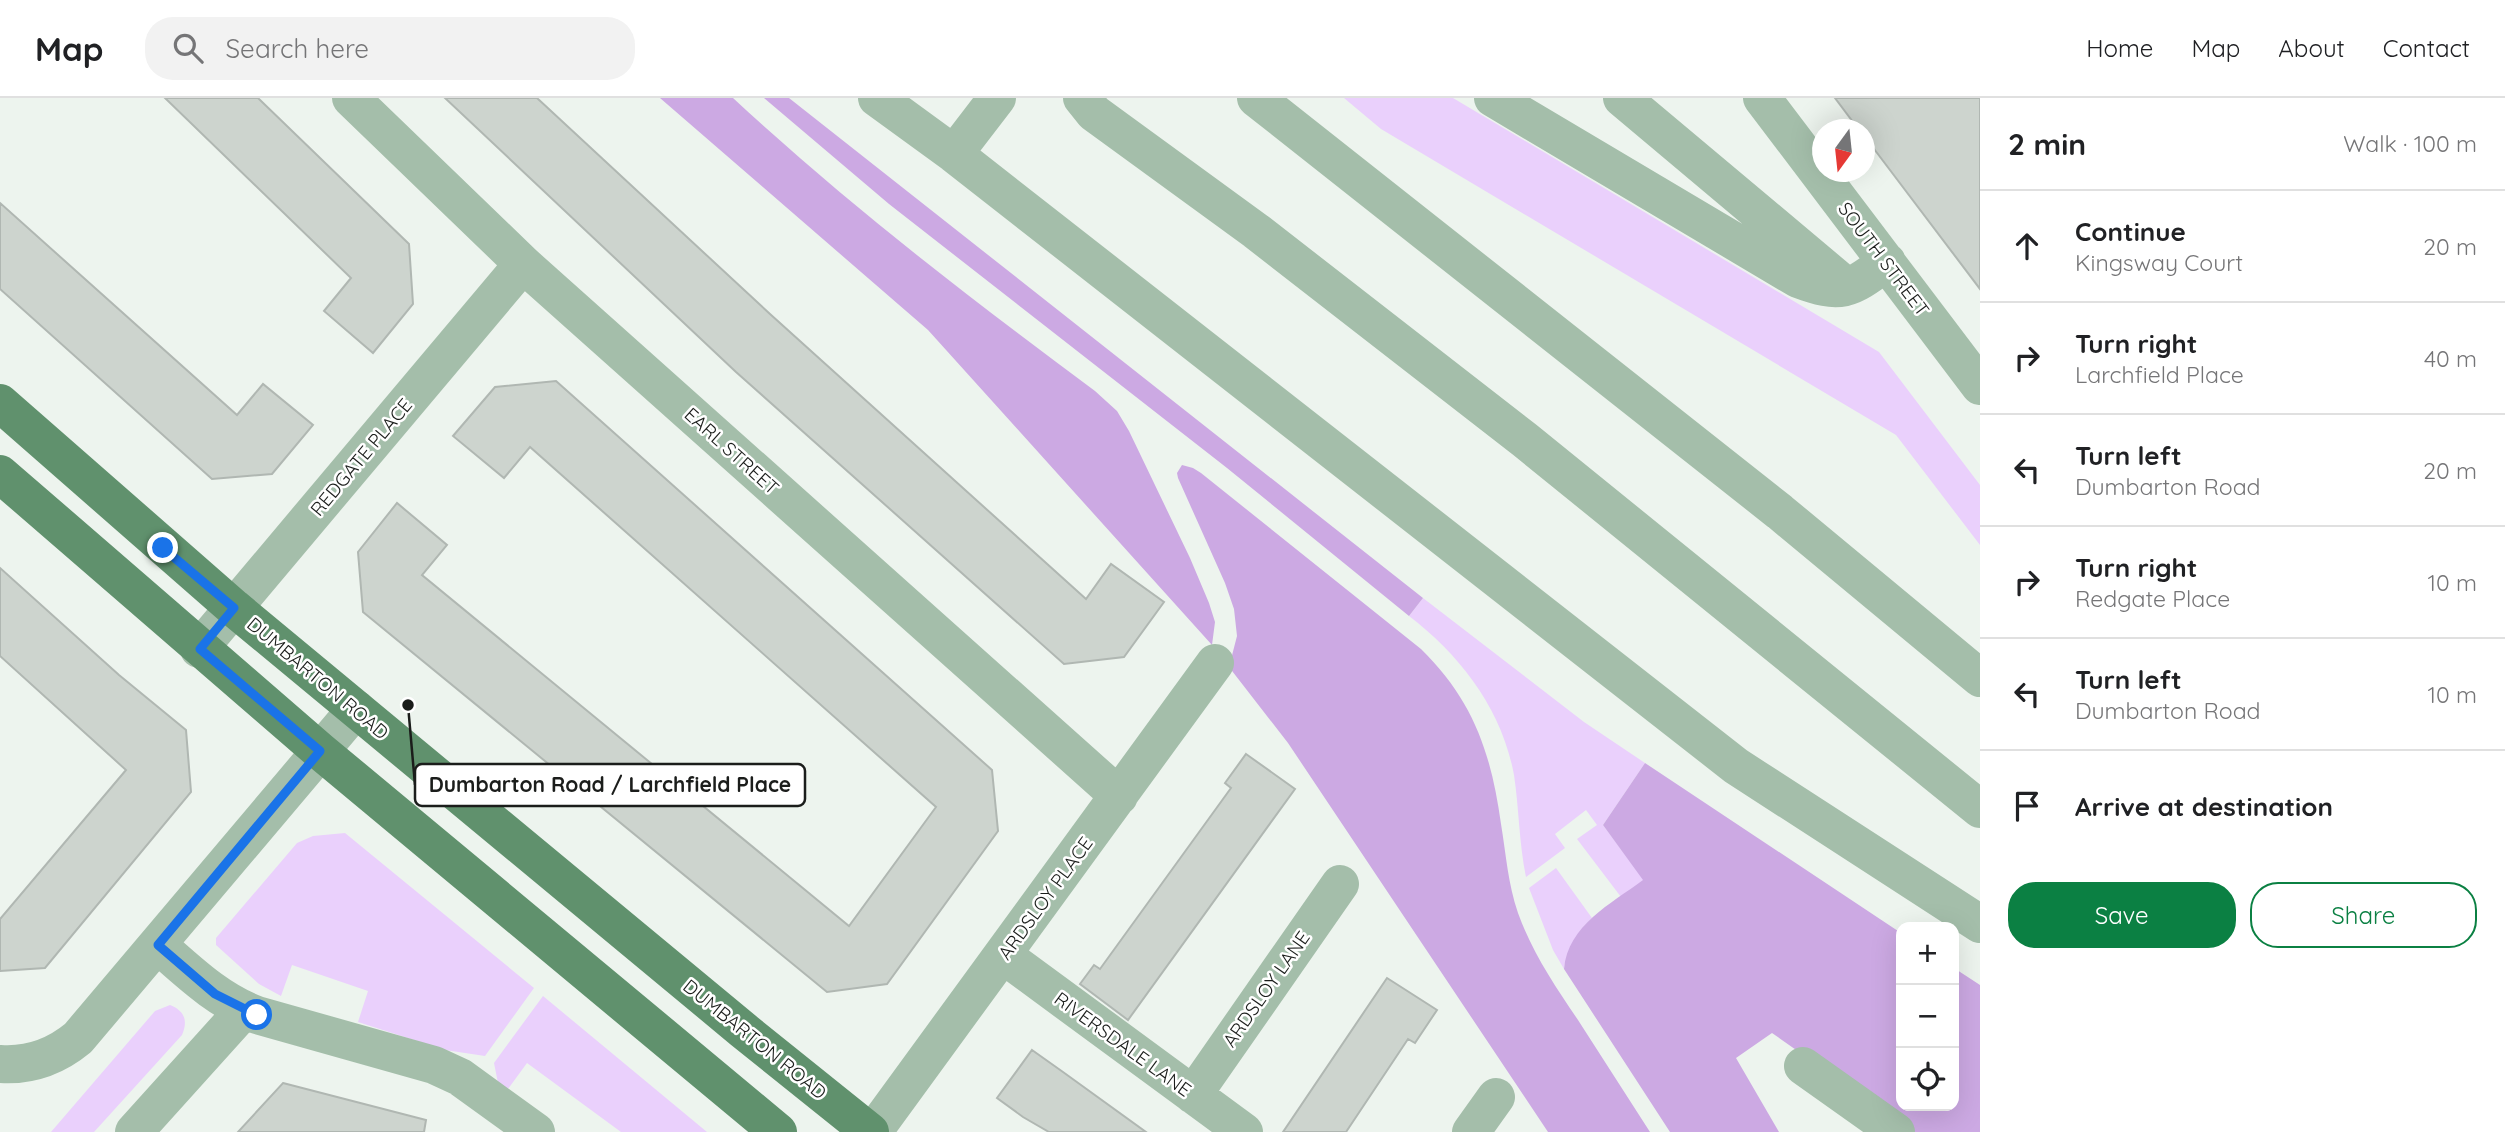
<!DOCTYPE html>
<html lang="en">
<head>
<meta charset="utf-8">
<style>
  :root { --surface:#fff; --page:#f2f2f2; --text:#202124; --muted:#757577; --line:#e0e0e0; --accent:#0b8043 }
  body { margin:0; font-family:Quicksand,sans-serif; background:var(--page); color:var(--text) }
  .controls { position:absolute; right:21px; bottom:21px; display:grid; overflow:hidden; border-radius:14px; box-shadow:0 7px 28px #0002 }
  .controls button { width:63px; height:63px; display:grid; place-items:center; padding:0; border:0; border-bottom:2px solid var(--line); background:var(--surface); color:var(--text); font:35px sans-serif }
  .compass { position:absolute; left:1812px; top:21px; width:63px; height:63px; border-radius:50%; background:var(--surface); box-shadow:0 7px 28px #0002; rotate:195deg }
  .stop { position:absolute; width:21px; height:21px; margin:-16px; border:5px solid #1a73e8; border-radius:50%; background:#fff }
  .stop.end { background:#1a73e8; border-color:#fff; box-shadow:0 2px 7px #0008 }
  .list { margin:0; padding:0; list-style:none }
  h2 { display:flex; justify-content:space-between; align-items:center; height:91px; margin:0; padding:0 28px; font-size:30px }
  h2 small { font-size:23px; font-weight:400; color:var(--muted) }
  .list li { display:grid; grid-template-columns:46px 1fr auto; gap:21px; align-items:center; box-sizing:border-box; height:112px; padding:0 28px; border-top:2px solid var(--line) }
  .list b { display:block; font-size:26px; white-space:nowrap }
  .list p { margin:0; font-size:23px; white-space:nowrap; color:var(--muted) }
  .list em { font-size:23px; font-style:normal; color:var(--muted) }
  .actions { display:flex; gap:14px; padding:21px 28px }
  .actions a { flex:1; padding:16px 0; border:2px solid var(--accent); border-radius:28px; text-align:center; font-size:24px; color:var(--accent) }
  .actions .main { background:var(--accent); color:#fff }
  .icon { flex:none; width:38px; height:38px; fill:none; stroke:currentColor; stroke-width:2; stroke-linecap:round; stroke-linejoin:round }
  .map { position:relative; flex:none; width:1980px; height:1034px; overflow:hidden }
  header { display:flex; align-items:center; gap:42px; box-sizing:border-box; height:98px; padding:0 35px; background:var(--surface); border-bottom:2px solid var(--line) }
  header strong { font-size:33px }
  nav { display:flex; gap:38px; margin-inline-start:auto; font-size:24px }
  .search { width:490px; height:63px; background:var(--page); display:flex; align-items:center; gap:18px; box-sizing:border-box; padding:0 24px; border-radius:28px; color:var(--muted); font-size:26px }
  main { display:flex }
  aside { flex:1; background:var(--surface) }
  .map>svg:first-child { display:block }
</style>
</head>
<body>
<header>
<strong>Map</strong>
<div class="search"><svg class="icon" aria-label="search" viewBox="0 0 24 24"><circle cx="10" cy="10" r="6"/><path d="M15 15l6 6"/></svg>Search here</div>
<nav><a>Home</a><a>Map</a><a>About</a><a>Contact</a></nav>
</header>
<main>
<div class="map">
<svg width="1980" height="1034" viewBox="0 0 1980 1034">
  <rect width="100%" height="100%" fill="#edf4ee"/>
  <path fill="#ead0fc" d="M 1344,0 L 1453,0 L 1879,254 L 1980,387 L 1980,447 L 1896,337 L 1381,31 Z
    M 1423,500 L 1584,624 L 1645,665 L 1603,727 L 1644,782 L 1621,799 L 1577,741 L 1597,727 L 1586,712 L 1555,736 L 1565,750 L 1526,779 C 1519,745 1519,710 1514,677 C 1502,611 1460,557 1409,518 Z
    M 345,735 L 534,890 L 485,958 L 445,952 L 358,924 L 368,893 L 292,867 L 281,898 L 259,886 L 216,847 L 216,840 L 297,745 L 313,738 Z
    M 1556,770 L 1592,820 C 1579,831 1566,854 1564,871 L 1553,852 L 1529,790 Z
    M 543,898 L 707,1034 L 621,1034 L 527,965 L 508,991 L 498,985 L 494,965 Z
    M 170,907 C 185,913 188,923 182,937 L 94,1034 L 51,1034 L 155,913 Z"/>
  <path fill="#cca9e3" d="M 660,0 L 733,0 C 847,106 971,201 1095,293 L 1117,313 L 1129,333 L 1190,460 L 1209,505 L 1215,524 L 1212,547 L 928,232 Z
    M 764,0 L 789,0 L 1423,500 L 1409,518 L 1227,370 L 889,106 Z
    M 1182,367 L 1193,370 L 1201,375 L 1421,551 C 1473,602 1491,654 1501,726 C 1506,756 1508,786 1518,815 C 1532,854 1555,888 1578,922 C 1602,959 1626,997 1650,1034 L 1548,1034 L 1288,645 L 1229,569 L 1237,538 L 1234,511 L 1225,485 L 1178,380 L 1177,375 Z
    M 1645,665 L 1901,835 L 1901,1008 L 1954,1008 L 1954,870 L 1980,887 L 1980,1034 L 1913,1034 L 1772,935 L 1736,960 L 1779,1034 L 1670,1034 L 1564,871 C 1568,827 1611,806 1643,782 L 1603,727 Z"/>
  <path fill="#cdd4ce" stroke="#b0b7b2" stroke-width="2" d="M 165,0 L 258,0 L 409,146 L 413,206 L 373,255 L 324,213 L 351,180 Z
    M 445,0 L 537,0 L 770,216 L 1086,501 L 1111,466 L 1164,504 L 1124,559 L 1064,566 L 736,274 Z
    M 1835,0 L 1980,0 L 1980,191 L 1865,39 L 1865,32 L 1859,32 Z
    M 0,105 L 237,317 L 263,286 L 313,327 L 272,376 L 212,381 L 0,191 Z
    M 556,283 L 992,672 L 998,733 L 887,886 L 827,894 L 363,514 L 358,454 L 397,405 L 447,447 L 422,477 L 849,828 L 936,709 L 530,349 L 504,380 L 453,338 L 495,289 Z
    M 0,470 L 119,577 L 186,632 L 191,694 L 45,870 L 0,873 L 0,821 L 126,672 L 0,558 Z
    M 1246,656 L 1295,691 L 1128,922 L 1080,886 L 1094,867 L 1100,871 L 1231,690 L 1225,685 Z
    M 1387,880 L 1437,912 L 1415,945 L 1408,941 L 1346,1034 L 1283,1034 Z
    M 1032,952 L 1063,974 L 1146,1034 L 1049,1034 L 1023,1019 L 997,1000 Z
    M 283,985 L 426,1022 L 424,1034 L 238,1034 Z"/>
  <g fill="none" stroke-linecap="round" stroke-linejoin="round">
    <path stroke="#a4beaa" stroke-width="38" d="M 351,0 L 523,166 L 1119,698
      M 877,0 L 954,56 L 1736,668 L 1980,826
      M 1082,0 L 1094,15 L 1256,133 L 1525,342 L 1980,711
      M 1256,0 L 1780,414 L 1980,580
      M 1493,0 L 1798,181 C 1843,198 1850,191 1887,164
      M 1622,0 L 1846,188
      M 1762,0 L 1980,288
      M 954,56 L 997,0
      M 199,551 L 523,166
      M 158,847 C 189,874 217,902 257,917 L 434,967 L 460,979 L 536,1034
      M 1003,857 L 1244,1034
      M 0,966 C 30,968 55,959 78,940 L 356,611
      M 1803,968 L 1896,1034
      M 1193,997 L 1340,786
      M 134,1034 L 244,912
      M 873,1034 L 1215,565
      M 1471,1034 L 1496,999"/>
    <path stroke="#60916d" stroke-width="38" d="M 0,305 L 234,510 L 743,932 L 870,1034
      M 0,376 L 320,653 L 778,1034"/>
  </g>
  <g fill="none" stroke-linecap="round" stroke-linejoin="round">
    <path stroke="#1a73e8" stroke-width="9" d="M 163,450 L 234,510 L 200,551 L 320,653 L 158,847 L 215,896 L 257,917"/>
  </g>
  <g text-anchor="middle" stroke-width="5" stroke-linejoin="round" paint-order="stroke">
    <g font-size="19" fill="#1b1d1b" stroke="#fff">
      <text transform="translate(1884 161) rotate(53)" y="7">SOUTH STREET</text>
      <text transform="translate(732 353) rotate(42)" y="7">EARL STREET</text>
      <text transform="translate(361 359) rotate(-50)" y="7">REDGATE PLACE</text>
      <text transform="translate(318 580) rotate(40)" y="7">DUMBARTON ROAD</text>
      <text transform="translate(1045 800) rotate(-54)" y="7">ARDSLOY PLACE</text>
      <text transform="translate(1266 891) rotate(-55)" y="7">ARDSLOY LANE</text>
      <text transform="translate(755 941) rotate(39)" y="7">DUMBARTON ROAD</text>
      <text transform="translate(1123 946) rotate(36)" y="7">RIVERSDALE LANE</text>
    </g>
  </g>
  <path fill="none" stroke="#1b1d1b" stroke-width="2.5" d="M408 607L415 687"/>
  <circle fill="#1b1d1b" stroke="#fff" stroke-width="2.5" cx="408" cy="607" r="7"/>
  <rect fill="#fff" stroke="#1b1d1b" stroke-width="2.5" x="415" y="666" width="390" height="42" rx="7"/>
  <g font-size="21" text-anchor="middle" font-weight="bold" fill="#1b1d1b">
    <text x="610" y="694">Dumbarton Road / Larchfield Place</text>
  </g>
</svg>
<div class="controls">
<button>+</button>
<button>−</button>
<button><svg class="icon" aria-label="locate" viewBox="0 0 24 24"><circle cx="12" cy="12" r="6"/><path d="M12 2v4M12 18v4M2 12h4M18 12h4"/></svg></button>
</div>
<svg class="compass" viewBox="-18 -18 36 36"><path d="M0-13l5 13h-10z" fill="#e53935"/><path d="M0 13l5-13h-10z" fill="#757577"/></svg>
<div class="stop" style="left:257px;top:917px"></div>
<div class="stop end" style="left:163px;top:450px"></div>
</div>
<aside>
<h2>2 min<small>Walk · 100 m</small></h2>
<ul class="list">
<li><svg class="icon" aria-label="ahead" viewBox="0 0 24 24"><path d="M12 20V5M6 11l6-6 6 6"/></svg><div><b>Continue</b><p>Kingsway Court</p></div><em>20 m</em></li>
<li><svg class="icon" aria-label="right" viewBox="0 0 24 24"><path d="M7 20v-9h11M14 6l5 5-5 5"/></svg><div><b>Turn right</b><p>Larchfield Place</p></div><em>40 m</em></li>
<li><svg class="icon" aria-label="left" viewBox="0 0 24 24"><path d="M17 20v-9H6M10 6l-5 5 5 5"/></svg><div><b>Turn left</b><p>Dumbarton Road</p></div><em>20 m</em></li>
<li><svg class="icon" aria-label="right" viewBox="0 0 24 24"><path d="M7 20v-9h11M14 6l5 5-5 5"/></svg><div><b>Turn right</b><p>Redgate Place</p></div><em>10 m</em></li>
<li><svg class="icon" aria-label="left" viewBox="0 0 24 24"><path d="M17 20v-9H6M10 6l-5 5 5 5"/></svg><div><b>Turn left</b><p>Dumbarton Road</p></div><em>10 m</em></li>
<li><svg class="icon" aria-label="arrive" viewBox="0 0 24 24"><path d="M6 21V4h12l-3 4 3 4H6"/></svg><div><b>Arrive at destination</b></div></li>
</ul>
<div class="actions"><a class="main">Save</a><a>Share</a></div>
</aside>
</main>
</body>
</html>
